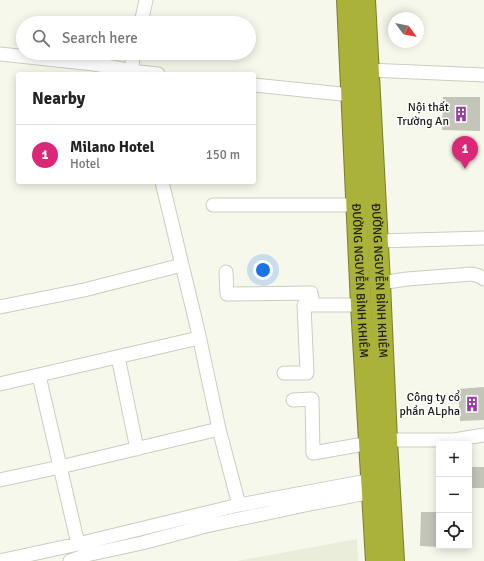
<!DOCTYPE html>
<html lang="en">
<head>
<meta charset="utf-8">
<style>
  :root { --surface:#fff; --page:#f2f2f2; --text:#222; --muted:#767676; --line:#e0e0e0; --accent:#db2777 }
  body { margin:0; font-family:Signika,sans-serif; background:var(--page); color:var(--text) }
  .controls { position:absolute; right:12px; bottom:12px; display:grid; overflow:hidden; border-radius:4px; box-shadow:0 2px 10px #0003 }
  .controls button { width:36px; height:36px; display:grid; place-items:center; padding:0; border:0; border-bottom:1px solid var(--line); background:var(--surface); color:var(--text); font:20px sans-serif }
  .compass { position:absolute; left:388px; top:12px; width:36px; height:36px; border-radius:50%; background:var(--surface); box-shadow:0 2px 10px #0003; rotate:123deg }
  .you { position:absolute; left:263px; top:270px; width:14px; height:14px; margin:-10px; border:3px solid #fff; border-radius:50%; background:#1a73e8; box-shadow:0 0 0 6px #1a73e833 }
  .badge { display:grid; place-items:center; width:26px; height:26px; border-radius:50%; background:var(--accent); color:#fff; font-size:13px; font-weight:700 }
  .pin { position:absolute; translate:-50% -33px; filter:drop-shadow(0 1px 2px #0008) }
  .pin::after { content:''; position:absolute; top:21px; width:14px; height:12px; background:inherit; clip-path:polygon(0 0,100% 0,50% 100%) }
  .list { margin:0; padding:0; list-style:none }
  h2 { display:flex; justify-content:space-between; align-items:center; height:52px; margin:0; padding:0 16px; font-size:17px }
  h2 small { font-size:13px; font-weight:400; color:var(--muted) }
  .list li { display:grid; grid-template-columns:26px 1fr auto; gap:12px; align-items:center; box-sizing:border-box; height:60px; padding:0 16px; border-top:1px solid var(--line) }
  .list b { display:block; font-size:15px; white-space:nowrap }
  .list p { margin:0; font-size:13px; white-space:nowrap; color:var(--muted) }
  .list em { font-size:13px; font-style:normal; color:var(--muted) }
  .icon { flex:none; width:22px; height:22px; fill:none; stroke:currentColor; stroke-width:2; stroke-linecap:round; stroke-linejoin:round }
  .map { position:relative; flex:none; width:484px; height:561px; overflow:hidden }
  .search { position:absolute; background:var(--surface); box-shadow:0 2px 10px #0003; left:16px; top:16px; width:240px; height:44px; display:flex; align-items:center; gap:10px; box-sizing:border-box; padding:0 14px; border-radius:22px; color:var(--muted); font-size:15px }
  .panel { position:absolute; background:var(--surface); box-shadow:0 2px 10px #0003; left:16px; top:72px; width:240px; height:112px; border-radius:4px }
  .map>svg:first-child { display:block }
</style>
</head>
<body>
<div class="map">
<svg width="484" height="561" viewBox="0 0 484 561">
  <rect width="100%" height="100%" fill="#f6f8ec"/>
  <path fill="#eaedd9" d="M 357,539 L 358,561 L 237,561 Z"/>
  <path fill="#c3c5b9" d="M 443,97 L 480,97 L 480,131 L 442,130 Z
    M 484,387 L 484,420 L 460,421 L 458,389 Z
    M 469,467 L 484,467 L 484,488 L 469,488 Z
    M 421,512 L 439,512 L 439,547 L 420,546 Z"/>
  <g fill="none" stroke-linecap="round" stroke-linejoin="round">
    <g stroke="#cccdc1" stroke-width="15">
      <path id="minor" d="M 141,23 L 146,0
        M 0,54 L 94,64 L 139,72 L 158,74
        M 131,70 L 134,53
        M 368,70 L 484,75
        M 254,85 L 351,95
        M 162,182 L 198,331 L 219,429 L 239,505
        M 213,205 L 357,205
        M 378,241 L 484,238
        M 226,272 L 227,294 L 311,293 L 313,305 L 361,305
        M 380,283 L 407,279 L 472,274 L 479,276 L 484,279
        M 0,307 L 84,290 L 182,265
        M 118,357 L 137,449
        M 284,373 L 307,373 L 304,305 L 313,305
        M 39,376 L 78,544
        M 0,384 L 199,338
        M 293,400 L 312,399 L 313,453 L 370,443
        M 387,440 L 454,440 L 484,435
        M 0,480 L 60,467 L 219,429
        M 0,561 L 78,544 L 239,505 L 372,480
        M 70,561 L 86,555 L 142,543 L 206,526 L 310,504 L 372,492"/>
    </g>
    <g stroke="#797e2e" stroke-width="22">
      <g id="highway">
        <path id="s1" d="M 347,0 L 361,305 L 376,561"/>
        <path id="s2" d="M 365,0 L 380,283 L 387,440 L 394,561"/>
      </g>
    </g>
    <use href="#minor" stroke="#fff" stroke-width="13"/>
    <use href="#highway" stroke="#abb23a" stroke-width="20"/>
  </g>
  <defs>
    <g id="building-bare" transform="scale(1.2)"><path d="M-4-6H4V6H1V3H-1V6H-4ZM-2.5-4.3h1.7v1.8h-1.7ZM.8-4.3h1.7v1.8H.8ZM-2.5-1h1.7V.8h-1.7ZM.8-1h1.7V.8H.8Z" fill="#973aa3" stroke="#fff" stroke-width="2.5" paint-order="stroke"/></g>
  </defs>
  <g fill-rule="evenodd">
    <use href="#building-bare" x="461" y="114"/>
    <use href="#building-bare" x="472" y="404"/>
  </g>
  <g text-anchor="middle" stroke-width="3" stroke-linejoin="round" paint-order="stroke">
    <g font-size="12" fill="#1b1c18" stroke="#fff" text-anchor="end">
      <text x="449" y="111">Nội thất<tspan x="449" dy="14">Trường An</tspan></text>
      <text x="460" y="401">Công ty cổ<tspan x="460" dy="14">phần ALpha</tspan></text>
    </g>
    <g font-size="12" fill="#1b1c18" stroke="#fff">
      <text dy="4" stroke="none"><textPath href="#s1" startOffset="281">ĐƯỜNG NGUYỄN BÌNH KHIÊM</textPath></text>
      <text dy="4" stroke="none"><textPath href="#s2" startOffset="281">ĐƯỜNG NGUYỄN BỈNH KHIÊM</textPath></text>
    </g>
  </g>
</svg>
<div class="controls">
<button>+</button>
<button>−</button>
<button><svg class="icon" aria-label="locate" viewBox="0 0 24 24"><circle cx="12" cy="12" r="6"/><path d="M12 2v4M12 18v4M2 12h4M18 12h4"/></svg></button>
</div>
<svg class="compass" viewBox="-18 -18 36 36"><path d="M0-13l5 13h-10z" fill="#e53935"/><path d="M0 13l5-13h-10z" fill="#767676"/></svg>
<div class="you"></div>
<div class="pin badge" style="left:465px;top:169px">1</div>
<div class="search"><svg class="icon" aria-label="search" viewBox="0 0 24 24"><circle cx="10" cy="10" r="6"/><path d="M15 15l6 6"/></svg>Search here</div>
<section class="panel">
<h2>Nearby<small></small></h2>
<ul class="list">
<li><span class="badge">1</span><div><b>Milano Hotel</b><p>Hotel</p></div><em>150 m</em></li>
</ul>
</section>
</div>
</body>
</html>
